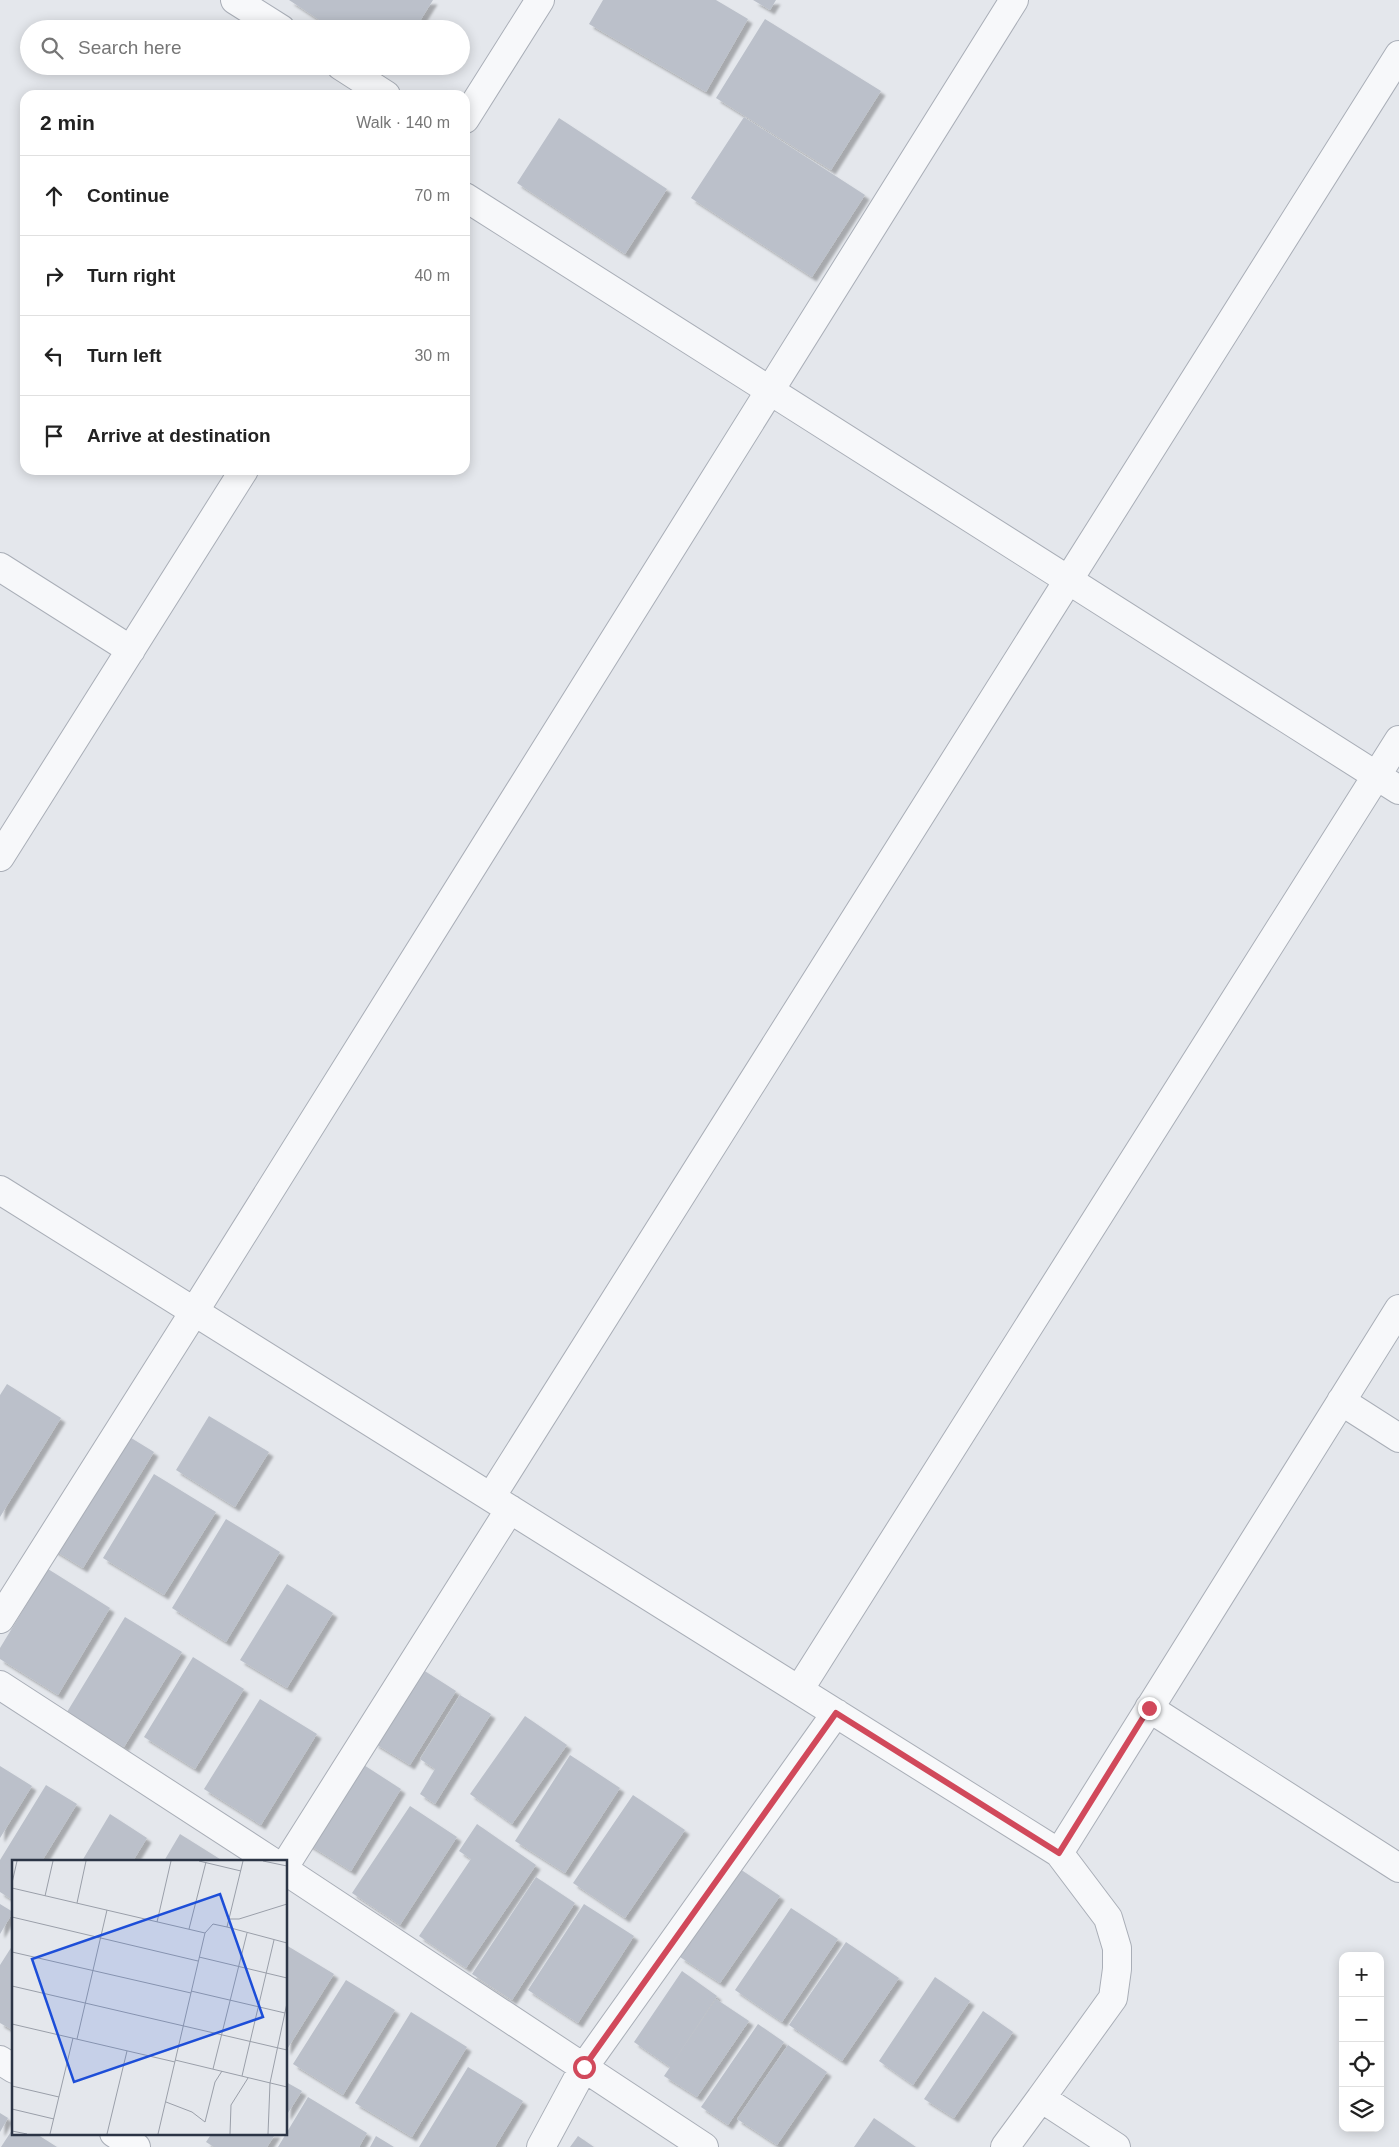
<!DOCTYPE html>
<html lang="en">
<head>
<meta charset="utf-8">
<style>
  :root { --surface:#fff; --page:#f6f6f6; --text:#222; --muted:#767676; --line:#e0e0e0 }
  body { margin:0; font-family:Arial,sans-serif; background:var(--page); color:var(--text) }
  .controls { position:absolute; right:15px; bottom:15px; display:grid; overflow:hidden; border-radius:10px; box-shadow:0 2px 12px #0003 }
  .controls button { width:45px; height:45px; display:grid; place-items:center; padding:0; border:0; border-bottom:1px solid var(--line); background:var(--surface); color:var(--text); font:25px sans-serif }
  .stop { position:absolute; width:15px; height:15px; margin:-11px; border:4px solid #d1495b; border-radius:50%; background:#fff }
  .stop.end { background:#d1495b; border-color:#fff; box-shadow:0 1px 5px #0008 }
  .list { margin:0; padding:0; list-style:none }
  h2 { display:flex; justify-content:space-between; align-items:center; height:65px; margin:0; padding:0 20px; font-size:21px }
  h2 small { font-size:16px; font-weight:400; color:var(--muted) }
  .list li { display:grid; grid-template-columns:32px 1fr auto; gap:15px; align-items:center; box-sizing:border-box; height:80px; padding:0 20px; border-top:1px solid var(--line) }
  .list b { display:block; font-size:19px; white-space:nowrap }
  .list em { font-size:16px; font-style:normal; color:var(--muted) }
  .icon { flex:none; width:28px; height:28px; fill:none; stroke:currentColor; stroke-width:2; stroke-linecap:round; stroke-linejoin:round }
  .map { position:relative; flex:none; width:1399px; height:2147px; overflow:hidden }
  .search { position:absolute; background:var(--surface); box-shadow:0 2px 12px #0003; left:20px; top:20px; width:450px; height:55px; display:flex; align-items:center; gap:12px; box-sizing:border-box; padding:0 18px; border-radius:28px; color:var(--muted); font-size:19px }
  .panel { position:absolute; background:var(--surface); box-shadow:0 2px 12px #0003; left:20px; top:90px; width:450px; height:385px; border-radius:15px }
  .map>svg:first-child { display:block }
</style>
</head>
<body>
<div class="map">
<svg width="1399" height="2147" viewBox="0 0 1399 2147">
  <defs>
    <filter id="shadow"><feDropShadow dx="4.5" dy="4.5" stdDeviation="1" flood-color="#0004"/></filter>
  </defs>
  <rect width="100%" height="100%" fill="#e4e7ec"/>
  <path fill="#bbc0ca" filter="url(#shadow)" d="M 289,0 L 433,0 L 415,29 L 333,29 Z
    M 603,0 L 716,0 L 748,19 L 706,92 L 589,24 Z
    M 753,0 L 776,0 L 770,10 Z
    M 765,19 L 881,91 L 831,170 L 716,98 Z
    M 744,117 L 865,195 L 812,277 L 691,198 Z
    M 559,118 L 667,189 L 625,254 L 517,183 Z
    M 7,1384 L 61,1418 L 0,1517 L 0,1395 Z
    M 209,1416 L 269,1452 L 235,1507 L 176,1470 Z
    M 123,1433 L 154,1452 L 83,1568 L 52,1549 Z
    M 154,1474 L 216,1512 L 164,1595 L 103,1558 Z
    M 226,1519 L 280,1552 L 226,1642 L 172,1608 Z
    M 48,1569 L 110,1608 L 58,1695 L 0,1659 L 0,1648 Z
    M 287,1584 L 333,1613 L 287,1688 L 240,1660 Z
    M 125,1617 L 182,1652 L 124,1747 L 67,1712 Z
    M 193,1657 L 244,1689 L 195,1769 L 144,1737 Z
    M 420,1668 L 456,1691 L 410,1765 L 374,1743 Z
    M 460,1695 L 491,1714 L 435,1804 L 420,1794 L 435,1769 L 420,1759 Z
    M 260,1699 L 317,1734 L 261,1825 L 204,1789 Z
    M 525,1716 L 567,1745 L 512,1824 L 470,1794 Z
    M 570,1755 L 620,1788 L 565,1873 L 515,1841 Z
    M 356,1760 L 401,1789 L 351,1871 L 306,1843 Z
    M 0,1766 L 32,1786 L 0,1838 Z
    M 46,1785 L 77,1804 L 42,1861 L 14,1861 L 14,1901 L 0,1892 L 0,1860 Z
    M 633,1795 L 685,1830 L 625,1918 L 573,1883 Z
    M 410,1806 L 457,1837 L 400,1925 L 352,1893 Z
    M 110,1814 L 147,1838 L 133,1861 L 82,1861 Z
    M 477,1824 L 536,1865 L 466,1968 L 419,1936 L 471,1859 L 459,1851 Z
    M 180,1834 L 223,1861 L 164,1861 Z
    M 740,1869 L 780,1896 L 720,1983 L 680,1957 Z
    M 536,1877 L 575,1903 L 512,2000 L 472,1974 Z
    M 0,1904 L 13,1912 L 0,1934 Z
    M 584,1904 L 634,1936 L 578,2023 L 528,1990 Z
    M 791,1908 L 838,1939 L 782,2022 L 735,1990 Z
    M 846,1942 L 899,1978 L 842,2061 L 789,2025 Z
    M 14,1943 L 14,2031 L 0,2023 L 0,1965 Z
    M 286,1945 L 334,1974 L 286,2051 Z
    M 682,1971 L 717,1996 L 670,2067 L 634,2042 Z
    M 935,1977 L 970,2001 L 913,2085 L 879,2061 Z
    M 346,1980 L 395,2010 L 343,2095 L 293,2064 Z
    M 716,1999 L 749,2021 L 697,2097 L 664,2076 Z
    M 983,2011 L 1013,2032 L 954,2118 L 924,2099 Z
    M 411,2012 L 467,2047 L 412,2137 L 355,2103 Z
    M 758,2024 L 784,2042 L 728,2125 L 701,2107 Z
    M 788,2045 L 827,2072 L 777,2145 L 737,2119 Z
    M 468,2067 L 523,2101 L 495,2147 L 419,2147 Z
    M 286,2082 L 302,2091 L 286,2116 Z
    M 308,2097 L 367,2133 L 359,2147 L 278,2147 Z
    M 0,2113 L 8,2118 L 0,2132 Z
    M 874,2118 L 916,2147 L 854,2147 Z
    M 14,2127 L 14,2133 L 35,2133 L 57,2147 L 1,2147 Z
    M 212,2133 L 276,2133 L 267,2147 L 214,2147 L 206,2142 Z
    M 376,2136 L 394,2147 L 370,2147 Z
    M 578,2136 L 594,2147 L 570,2147 Z"/>
  <g fill="none" stroke-linecap="round" stroke-linejoin="round">
    <g stroke="#a9aeb7" stroke-width="30">
      <path id="minor" d="M 235,0 L 281,29
        M 341,66 L 386,95
        M 465,119 L 540,0
        M 465,197 L 1399,790
        M 0,567 L 131,650
        M 0,857 L 244,470
        M 0,1190 L 1059,1853 L 1108,1918 L 1117,1948 L 1117,1969 L 1113,1998 L 1041,2098 L 1116,2147
        M 1341,1401 L 1399,1438
        M 491,1497 L 1399,55
        M 0,1619 L 194,1312 L 1014,0
        M 0,1685 L 271,1861
        M 799,1690 L 1399,740
        M 1149,1708 L 1399,1868
        M 1059,1853 L 1399,1309
        M 286,1864 L 510,1509
        M 286,1871 L 704,2147
        M 0,2060 L 14,2069
        M 114,2133 L 136,2147
        M 541,2147 L 584,2067 L 836,1713
        M 1005,2147 L 1041,2098"/>
    </g>
    <use href="#minor" stroke="#f7f8fa" stroke-width="28"/>
  </g>
  <g fill="none" stroke-linecap="round" stroke-linejoin="round">
    <path stroke="#d1495b" stroke-width="6" d="M 584,2067 L 836,1713 L 1059,1853 L 1149,1708"/>
  </g>
  <g transform="translate(12 1860)">
    <rect width="275" height="275" fill="#e4e7ec"/>
    <path fill="none" stroke="#9a9fa9" stroke-width="1" d="M 187,1 L 229,11M 251,1 L 275,6M 0,23 L 5,1M 0,28 L 193,73M 33,36 L 41,1M 65,43 L 74,1M 0,57 L 186,101M 217,59 L 227,59 L 275,44M 145,62 L 159,1M 215,67 L 275,83M 177,69 L 194,2M 0,92 L 179,133M 187,97 L 275,118M 0,126 L 275,190M 179,131 L 273,153M 0,164 L 163,202M 65,179 L 95,50M 163,200 L 275,227M 201,209 L 235,73M 230,216 L 262,80M 0,226 L 47,237M 154,242 L 180,252 L 193,262 L 203,222 L 210,211M 0,249 L 42,259M 0,271 L 15,274M 38,274 L 61,178M 95,274 L 115,191M 146,274 L 193,73 L 201,64 L 215,67 L 231,1M 218,274 L 219,245 L 236,218M 256,274 L 258,223 L 275,143"/>
    <path fill="#1d4ed8" fill-opacity="0.15" stroke="#1d4ed8" stroke-width="2.5" d="M 208,34 L 251,157 L 62,222 L 20,99 Z"/>
    <rect width="275" height="275" fill="none" stroke="#2b3445" stroke-width="2.5"/>
  </g>
</svg>
<div class="controls">
<button>+</button>
<button>−</button>
<button><svg class="icon" aria-label="locate" viewBox="0 0 24 24"><circle cx="12" cy="12" r="6"/><path d="M12 2v4M12 18v4M2 12h4M18 12h4"/></svg></button>
<button><svg class="icon" aria-label="layers" viewBox="0 0 24 24"><path d="M12 4l9 5-9 5-9-5zM3 14l9 5 9-5"/></svg></button>
</div>
<div class="stop" style="left:584px;top:2067px"></div>
<div class="stop end" style="left:1149px;top:1708px"></div>
<div class="search"><svg class="icon" aria-label="search" viewBox="0 0 24 24"><circle cx="10" cy="10" r="6"/><path d="M15 15l6 6"/></svg>Search here</div>
<section class="panel">
<h2>2 min<small>Walk · 140 m</small></h2>
<ul class="list">
<li><svg class="icon" aria-label="ahead" viewBox="0 0 24 24"><path d="M12 20V5M6 11l6-6 6 6"/></svg><div><b>Continue</b></div><em>70 m</em></li>
<li><svg class="icon" aria-label="right" viewBox="0 0 24 24"><path d="M7 20v-9h11M14 6l5 5-5 5"/></svg><div><b>Turn right</b></div><em>40 m</em></li>
<li><svg class="icon" aria-label="left" viewBox="0 0 24 24"><path d="M17 20v-9H6M10 6l-5 5 5 5"/></svg><div><b>Turn left</b></div><em>30 m</em></li>
<li><svg class="icon" aria-label="arrive" viewBox="0 0 24 24"><path d="M6 21V4h12l-3 4 3 4H6"/></svg><div><b>Arrive at destination</b></div></li>
</ul>
</section>
</div>
</body>
</html>
